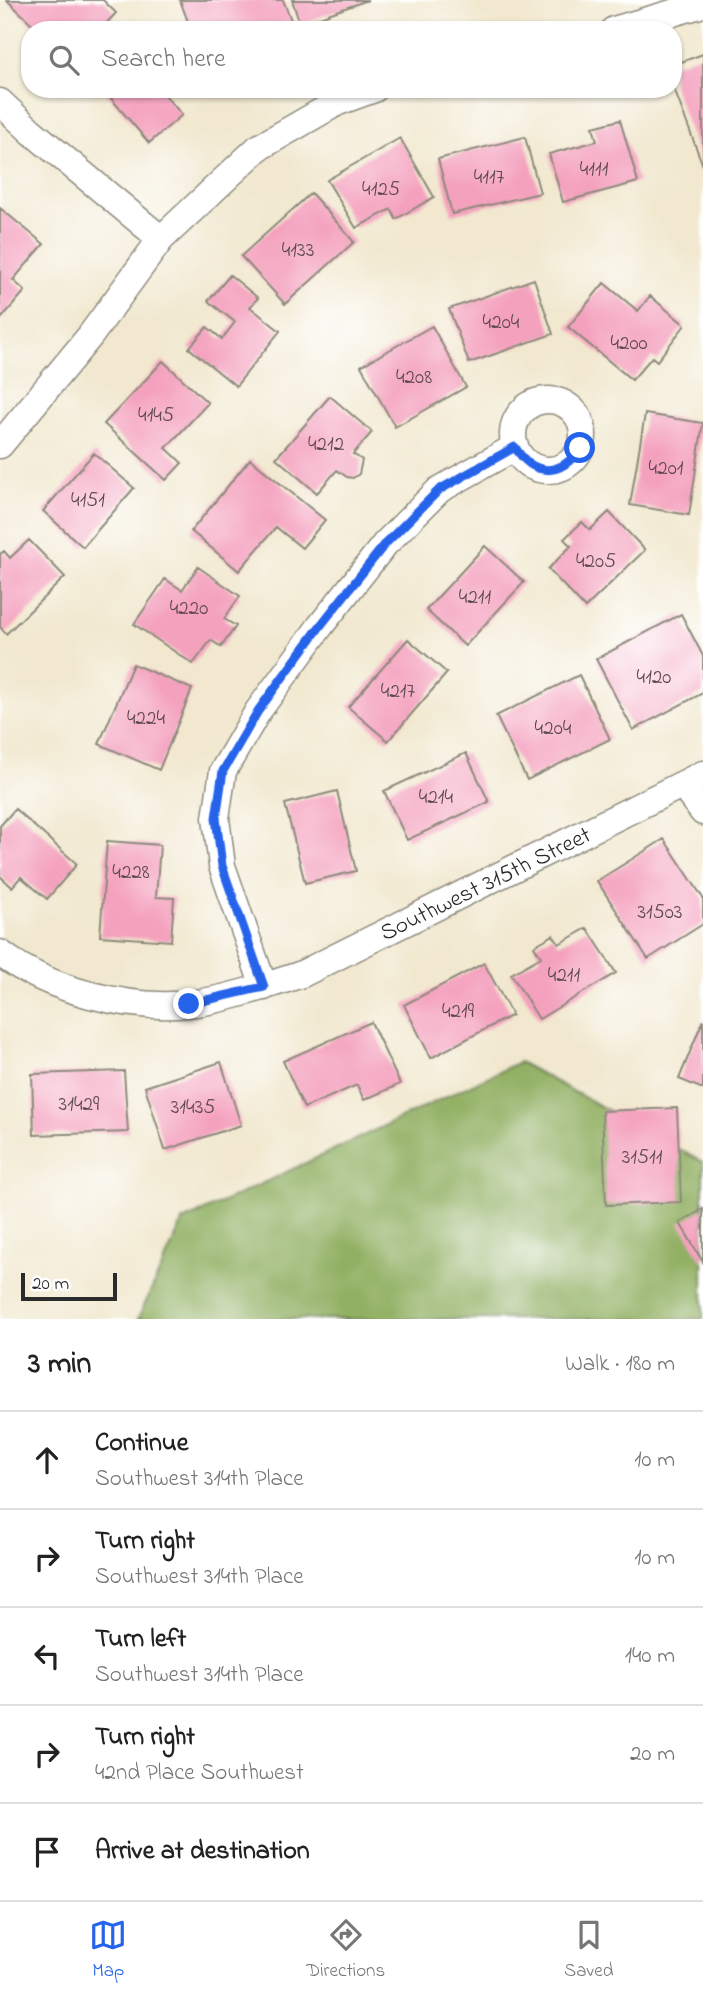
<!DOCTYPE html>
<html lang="en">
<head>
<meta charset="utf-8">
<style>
  :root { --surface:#fff; --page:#f2f2f2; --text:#222; --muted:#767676; --line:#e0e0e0; --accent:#2563eb }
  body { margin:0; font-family:"Indie Flower",sans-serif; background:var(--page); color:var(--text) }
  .scale { position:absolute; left:21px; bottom:18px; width:96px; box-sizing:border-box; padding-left:7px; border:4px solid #2b2b2b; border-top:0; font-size:19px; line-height:24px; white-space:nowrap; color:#2b2b2b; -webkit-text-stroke:5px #fff; paint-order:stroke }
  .stop { position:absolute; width:21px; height:21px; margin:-16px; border:5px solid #2563eb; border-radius:50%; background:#fff }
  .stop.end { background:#2563eb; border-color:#fff; box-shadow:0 2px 7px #0008 }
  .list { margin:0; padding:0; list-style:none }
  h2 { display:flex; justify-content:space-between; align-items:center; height:91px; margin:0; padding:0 28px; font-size:30px }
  h2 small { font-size:23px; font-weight:400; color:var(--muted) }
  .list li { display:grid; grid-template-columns:46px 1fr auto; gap:21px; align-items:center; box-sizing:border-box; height:98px; padding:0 28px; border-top:2px solid var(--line) }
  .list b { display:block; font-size:26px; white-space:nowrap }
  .list p { margin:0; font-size:23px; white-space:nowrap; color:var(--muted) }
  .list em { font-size:23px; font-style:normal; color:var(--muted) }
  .icon { flex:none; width:38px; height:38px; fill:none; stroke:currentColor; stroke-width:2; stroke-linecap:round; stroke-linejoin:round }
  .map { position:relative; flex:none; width:703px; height:1319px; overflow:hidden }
  .search { position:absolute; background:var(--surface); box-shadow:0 2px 5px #0004; left:21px; right:21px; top:21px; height:77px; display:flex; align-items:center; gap:18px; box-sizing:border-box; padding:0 24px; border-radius:28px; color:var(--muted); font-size:26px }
  .sheet { height:581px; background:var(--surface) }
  nav { display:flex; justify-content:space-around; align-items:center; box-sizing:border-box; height:98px; border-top:2px solid var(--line); background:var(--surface); font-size:19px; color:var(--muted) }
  nav a { display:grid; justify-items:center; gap:4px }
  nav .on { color:var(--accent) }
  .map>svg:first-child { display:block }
</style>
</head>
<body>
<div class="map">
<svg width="703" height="1319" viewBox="0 0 703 1319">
  <rect width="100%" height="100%" fill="#fff"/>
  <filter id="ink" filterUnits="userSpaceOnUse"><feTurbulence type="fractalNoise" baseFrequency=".0143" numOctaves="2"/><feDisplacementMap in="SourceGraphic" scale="14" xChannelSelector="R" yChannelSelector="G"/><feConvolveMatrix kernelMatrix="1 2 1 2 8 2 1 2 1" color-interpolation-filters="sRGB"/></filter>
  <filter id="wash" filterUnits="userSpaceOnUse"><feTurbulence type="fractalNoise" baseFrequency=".00686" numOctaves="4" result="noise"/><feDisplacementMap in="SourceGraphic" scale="28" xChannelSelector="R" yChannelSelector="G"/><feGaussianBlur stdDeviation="1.57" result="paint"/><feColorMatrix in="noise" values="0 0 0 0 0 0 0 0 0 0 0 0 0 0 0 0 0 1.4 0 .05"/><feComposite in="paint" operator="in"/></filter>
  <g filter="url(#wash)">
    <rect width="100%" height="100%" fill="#f1e8cf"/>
    <path fill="#92b063" stroke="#5e6e47" stroke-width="2" d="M 519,1062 L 703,1162 L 703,1319 L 138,1319 L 183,1221 Z"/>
    <g id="blocks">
      <path fill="#f4a1be" d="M 7,0 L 103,0 L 116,13 L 100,30 L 38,30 Z
        M 180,0 L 283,0 L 295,30 L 191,30 Z
        M 292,0 L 368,0 L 300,24 Z
        M 703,54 L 703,166 L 673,86 L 673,65 Z
        M 103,89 L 170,89 L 164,94 L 182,115 L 149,143 Z
        M 620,120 L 638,182 L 563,202 L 549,154 L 597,141 L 593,127 Z
        M 525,137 L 540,193 L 452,214 L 438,159 Z
        M 400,138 L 434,197 L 396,219 L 391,209 L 356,228 L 327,180 Z
        M 311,193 L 354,242 L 285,304 L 241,256 Z
        M 0,208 L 44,244 L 13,280 L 25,291 L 0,320 Z
        M 230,275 L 258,298 L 250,307 L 280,331 L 236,386 L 189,348 L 207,327 L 222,339 L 235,322 L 208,301 Z
        M 534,279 L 553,334 L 469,363 L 449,309 Z
        M 604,283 L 638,311 L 650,296 L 685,325 L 657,361 L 652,357 L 632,380 L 568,327 Z
        M 432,326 L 466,387 L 395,427 L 361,366 Z
        M 163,361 L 208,403 L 166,448 L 182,463 L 166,480 L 104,424 Z
        M 330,396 L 372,432 L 353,454 L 362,460 L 359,474 L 353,478 L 347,477 L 337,470 L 317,493 L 276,458 Z
        M 645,414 L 703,423 L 689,515 L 630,505 Z
        M 94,453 L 134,488 L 83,547 L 43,511 Z
        M 250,459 L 325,520 L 302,548 L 276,527 L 239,571 L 191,531 Z
        M 609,512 L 645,550 L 585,608 L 548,569 L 571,546 L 564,539 L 582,522 L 590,530 Z
        M 29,540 L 65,577 L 6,634 L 0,627 L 0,554 L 4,551 L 10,558 Z
        M 485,546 L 524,582 L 465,646 L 426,610 Z
        M 198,567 L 240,596 L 224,619 L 236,626 L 221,647 L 211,640 L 193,664 L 134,624 L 165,579 L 182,590 Z
        M 681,614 L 703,656 L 703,693 L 633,730 L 596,659 Z
        M 408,639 L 447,673 L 388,741 L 348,707 Z
        M 133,664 L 192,689 L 159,770 L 99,744 Z
        M 579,675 L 610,739 L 527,780 L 496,716 Z
        M 466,753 L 489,802 L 407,840 L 384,791 Z
        M 337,791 L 356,871 L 305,883 L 285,804 Z
        M 15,809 L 77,864 L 47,899 L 21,877 L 12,887 L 0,876 L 0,826 Z
        M 664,839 L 703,898 L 703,924 L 648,959 L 597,881 Z
        M 107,841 L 160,845 L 156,897 L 174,898 L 171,941 L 100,936 Z
        M 587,928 L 616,973 L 539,1019 L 511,974 L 541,957 L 534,946 L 553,935 L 559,944 Z
        M 484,963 L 512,1015 L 431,1058 L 404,1005 Z
        M 703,1020 L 703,1089 L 679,1079 Z
        M 371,1022 L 400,1084 L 364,1100 L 357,1085 L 304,1108 L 283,1061 Z
        M 221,1062 L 241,1125 L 165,1150 L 145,1087 Z
        M 124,1071 L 128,1132 L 34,1135 L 32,1074 Z
        M 677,1108 L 681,1202 L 606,1205 L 602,1111 Z
        M 703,1209 L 703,1262 L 680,1223 Z"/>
    </g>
  </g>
  <g filter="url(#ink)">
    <use href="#blocks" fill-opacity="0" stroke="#8e8a7d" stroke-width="2"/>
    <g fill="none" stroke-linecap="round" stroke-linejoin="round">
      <g stroke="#8e8a7d" stroke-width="29">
        <path id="minor" d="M 614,30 L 703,4
          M 0,102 L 31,131 L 161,239
          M513 435a35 35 0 1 1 70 0a35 35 0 1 1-70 0Z
          M 0,445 L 90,336 L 161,239 L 258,148 L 338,102 L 374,89
          M 682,785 L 703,812
          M 0,953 C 48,990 127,1010 188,1004 C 222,1001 269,985 302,974 L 703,774
          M 264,987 L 222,866 L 216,818 L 223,771 L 258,711 L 321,625 L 385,544 L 439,490 L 515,447"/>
      </g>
      <use href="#minor" stroke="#fff" stroke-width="26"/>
    </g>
  </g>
  <g fill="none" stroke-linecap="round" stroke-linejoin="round" filter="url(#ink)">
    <path stroke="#2563eb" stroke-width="9" d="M 189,1004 L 264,987 L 222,866 L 216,818 L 223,771 L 258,711 L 321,625 L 385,544 L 439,490 L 515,447 C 533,477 561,477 580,448"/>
  </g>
  <g text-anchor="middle" stroke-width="5" stroke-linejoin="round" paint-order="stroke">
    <g font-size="21" fill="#5d4850">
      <text x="594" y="175">4111</text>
      <text x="489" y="183">4117</text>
      <text x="381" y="195">4125</text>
      <text x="298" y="256">4133</text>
      <text x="501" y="328">4204</text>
      <text x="629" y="349">4200</text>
      <text x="414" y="383">4208</text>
      <text x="156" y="421">4145</text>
      <text x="326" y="450">4212</text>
      <text x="666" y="474">4201</text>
      <text x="88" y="506">4151</text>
      <text x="596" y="567">4205</text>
      <text x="475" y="603">4211</text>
      <text x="189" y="614">4220</text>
      <text x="654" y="683">4120</text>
      <text x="398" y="697">4217</text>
      <text x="146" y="724">4224</text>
      <text x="553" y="734">4204</text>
      <text x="436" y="803">4214</text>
      <text x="131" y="878">4228</text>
      <text x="660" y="918">31503</text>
      <text x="564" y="981">4211</text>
      <text x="458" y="1017">4219</text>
      <text x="79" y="1110">31429</text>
      <text x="193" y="1113">31435</text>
      <text x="642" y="1163">31511</text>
    </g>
    <g font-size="24" fill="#2b2b2b" stroke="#fff">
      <text transform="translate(485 883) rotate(-26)" y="8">Southwest 315th Street</text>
    </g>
  </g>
</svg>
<div class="scale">20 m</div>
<div class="stop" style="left:580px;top:448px"></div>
<div class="stop end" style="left:189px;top:1004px"></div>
<div class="search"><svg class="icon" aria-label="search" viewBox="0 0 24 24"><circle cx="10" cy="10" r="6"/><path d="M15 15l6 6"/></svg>Search here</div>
</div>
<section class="sheet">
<h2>3 min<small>Walk · 180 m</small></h2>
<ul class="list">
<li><svg class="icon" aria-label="ahead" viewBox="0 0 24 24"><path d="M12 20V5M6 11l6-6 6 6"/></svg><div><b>Continue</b><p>Southwest 314th Place</p></div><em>10 m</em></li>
<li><svg class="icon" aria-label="right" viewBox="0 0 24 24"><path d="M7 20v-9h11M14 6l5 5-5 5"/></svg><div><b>Turn right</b><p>Southwest 314th Place</p></div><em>10 m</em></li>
<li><svg class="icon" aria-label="left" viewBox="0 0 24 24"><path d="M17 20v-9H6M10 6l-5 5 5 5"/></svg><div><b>Turn left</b><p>Southwest 314th Place</p></div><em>140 m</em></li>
<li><svg class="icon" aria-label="right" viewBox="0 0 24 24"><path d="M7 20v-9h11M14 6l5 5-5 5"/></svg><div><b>Turn right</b><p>42nd Place Southwest</p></div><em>20 m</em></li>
<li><svg class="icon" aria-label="arrive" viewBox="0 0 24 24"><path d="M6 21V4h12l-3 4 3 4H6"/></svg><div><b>Arrive at destination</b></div></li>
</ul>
</section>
<nav>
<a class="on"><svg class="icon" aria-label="map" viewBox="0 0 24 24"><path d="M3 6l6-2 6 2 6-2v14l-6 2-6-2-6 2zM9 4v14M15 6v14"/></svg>Map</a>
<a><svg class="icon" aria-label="directions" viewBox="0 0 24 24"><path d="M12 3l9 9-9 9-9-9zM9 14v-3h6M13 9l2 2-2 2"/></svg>Directions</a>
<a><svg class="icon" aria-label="saved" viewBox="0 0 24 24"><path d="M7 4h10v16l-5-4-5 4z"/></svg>Saved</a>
</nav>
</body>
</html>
